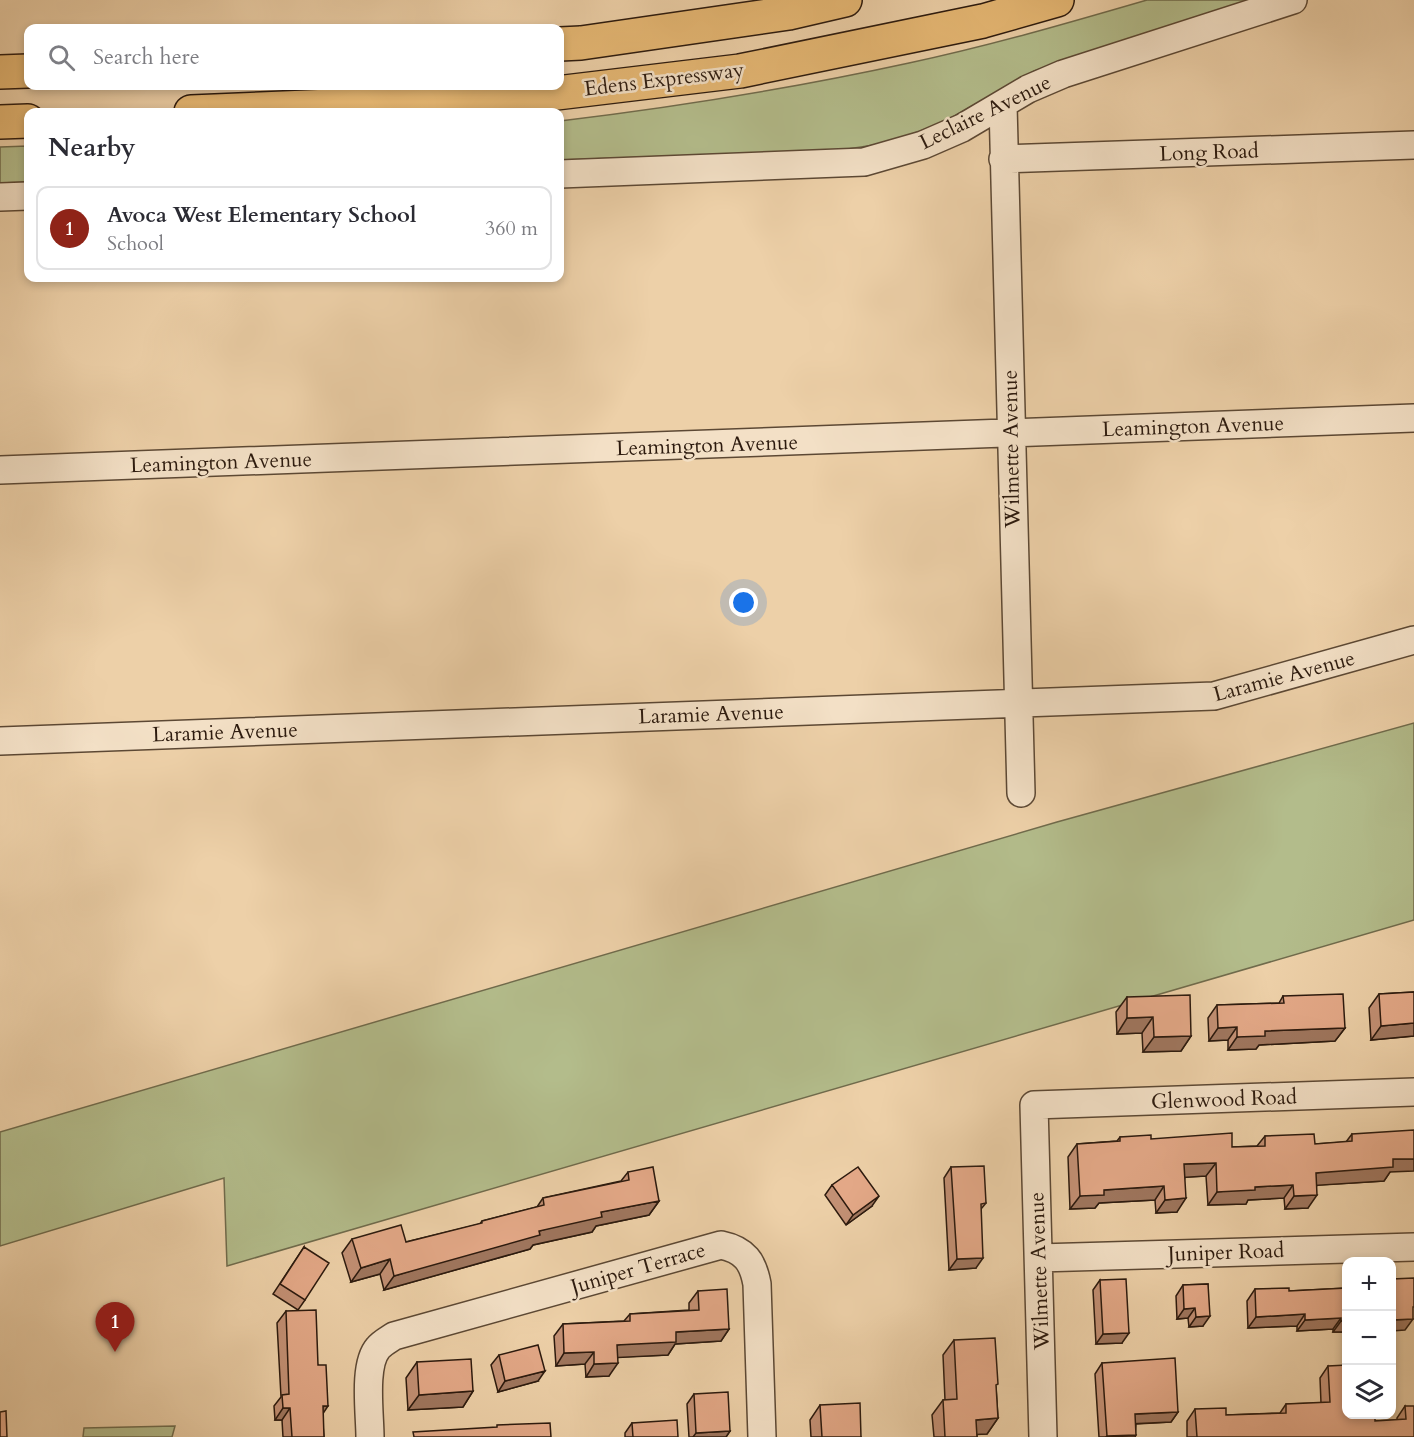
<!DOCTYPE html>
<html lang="en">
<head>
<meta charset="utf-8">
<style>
  :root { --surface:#fff; --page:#f7f7f7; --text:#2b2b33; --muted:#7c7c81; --line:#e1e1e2; --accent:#8f2418 }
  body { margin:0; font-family:Cardo,serif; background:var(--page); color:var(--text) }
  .controls { position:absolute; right:18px; bottom:18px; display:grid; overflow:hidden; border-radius:12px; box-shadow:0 3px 9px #0003 }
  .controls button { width:54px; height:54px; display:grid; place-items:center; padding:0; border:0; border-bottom:2px solid var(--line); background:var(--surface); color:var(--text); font:30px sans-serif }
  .you { position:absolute; left:744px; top:603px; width:21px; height:21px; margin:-15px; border:4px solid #fff; border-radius:50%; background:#1a73e8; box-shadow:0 0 0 9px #1a73e833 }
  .badge { display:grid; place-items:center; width:39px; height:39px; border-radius:50%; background:var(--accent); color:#fff; font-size:20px; font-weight:700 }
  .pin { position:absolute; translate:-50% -50px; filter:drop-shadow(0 2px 3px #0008) }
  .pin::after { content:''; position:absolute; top:32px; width:21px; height:18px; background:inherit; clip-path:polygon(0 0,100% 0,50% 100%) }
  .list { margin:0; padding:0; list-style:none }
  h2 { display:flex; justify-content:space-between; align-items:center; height:78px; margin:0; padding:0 24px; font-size:26px }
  h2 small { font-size:20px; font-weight:400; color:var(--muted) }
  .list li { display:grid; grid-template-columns:39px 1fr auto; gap:18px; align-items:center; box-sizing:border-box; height:84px; margin:0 12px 12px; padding:0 12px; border:2px solid var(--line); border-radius:12px }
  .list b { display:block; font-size:22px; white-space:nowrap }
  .list p { margin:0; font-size:20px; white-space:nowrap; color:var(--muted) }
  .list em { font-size:20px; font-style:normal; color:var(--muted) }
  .icon { flex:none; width:33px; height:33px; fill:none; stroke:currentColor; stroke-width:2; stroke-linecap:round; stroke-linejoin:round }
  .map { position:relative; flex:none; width:1414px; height:1437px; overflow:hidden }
  .search { position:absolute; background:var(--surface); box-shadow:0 3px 9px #0003; left:24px; top:24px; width:540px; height:66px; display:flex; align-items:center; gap:15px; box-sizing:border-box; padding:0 21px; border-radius:12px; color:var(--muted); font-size:22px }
  .panel { position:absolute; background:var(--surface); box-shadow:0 3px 9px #0003; left:24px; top:108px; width:540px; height:174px; border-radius:12px }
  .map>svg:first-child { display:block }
</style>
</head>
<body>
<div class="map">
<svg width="1414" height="1437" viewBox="0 0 1414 1437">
  <rect width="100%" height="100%" fill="#edd0a8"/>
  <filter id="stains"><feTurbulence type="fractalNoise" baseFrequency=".00333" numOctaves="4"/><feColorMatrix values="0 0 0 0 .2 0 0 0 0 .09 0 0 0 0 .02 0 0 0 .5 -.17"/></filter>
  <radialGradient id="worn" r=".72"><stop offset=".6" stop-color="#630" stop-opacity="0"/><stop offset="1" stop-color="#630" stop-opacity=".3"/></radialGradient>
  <path fill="#b3bc8b" stroke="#706b4c" stroke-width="1.5" d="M 1147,0 L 1258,0 L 1034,71 L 944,122 L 907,136 L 874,145 L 841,150 L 560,160 L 560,121 C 677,107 794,88 909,63 C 989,46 1068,23 1147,0 Z
    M 28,146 L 28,182 L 0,183 L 0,147 Z
    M 1414,723 L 1414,920 L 227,1266 L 224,1178 L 0,1246 L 0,1132 L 1057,822 Z
    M 175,1426 L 172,1437 L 83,1437 L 84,1428 Z"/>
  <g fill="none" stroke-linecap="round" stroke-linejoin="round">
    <g stroke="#5c4834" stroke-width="30">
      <path id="minor" d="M 1003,105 L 1021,793
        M 1003,159 L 1414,145
        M 560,174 L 864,162 L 923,145 L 962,128 L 1028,89 L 1063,74 L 1293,0
        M 0,197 L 28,196
        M 0,470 L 1414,418
        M 0,741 L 1214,696 L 1414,640
        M 1039,1258 L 1414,1247
        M 370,1437 C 370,1414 363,1365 378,1348 C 382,1343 388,1340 394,1336 L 721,1245 C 745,1250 753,1262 757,1284 L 762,1437
        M 1043,1437 L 1034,1105 L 1414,1092"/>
    </g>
    <g stroke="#2c1a0e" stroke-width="36">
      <path id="highway" d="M 560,44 L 581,43 L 789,13 L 845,0
        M 0,72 L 28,71
        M 191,112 L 515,98 L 740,71 L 983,21 L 1057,0
        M 0,122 L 28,121"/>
    </g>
    <use href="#minor" stroke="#f3e0c6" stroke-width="27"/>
    <use href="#highway" stroke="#e6b874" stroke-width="33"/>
  </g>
  <path fill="#c39074" stroke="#2c1a0e" stroke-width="1.5" d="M 1414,992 L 1414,1036 L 1371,1040 L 1369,1008 L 1379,994 Z
    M 1283,996 L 1345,1028 L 1335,1041 L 1259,1045 L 1256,1049 L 1228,1050 L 1228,1040 L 1209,1041 L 1208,1018 L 1217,1005 L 1279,1003 Z
    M 1127,997 L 1191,1036 L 1181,1051 L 1143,1052 L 1142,1033 L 1117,1034 L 1116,1012 Z
    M 1352,1134 L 1390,1172 L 1384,1181 L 1317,1185 L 1308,1208 L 1285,1209 L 1284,1198 L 1248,1200 L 1246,1204 L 1208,1205 L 1206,1176 L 1185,1177 L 1177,1212 L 1156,1213 L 1155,1200 L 1099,1203 L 1095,1208 L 1070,1209 L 1068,1157 L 1077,1144 L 1117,1141 L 1120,1137 L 1232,1147 L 1257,1146 L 1265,1136 L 1315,1144 L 1346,1142 Z
    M 951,1167 L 986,1203 L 981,1209 L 976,1268 L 949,1270 L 944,1178 Z
    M 628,1172 L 659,1201 L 649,1215 L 596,1226 L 592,1232 L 533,1245 L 530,1249 L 384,1290 L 380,1274 L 351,1282 L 342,1253 L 352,1239 L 406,1242 L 480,1224 L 482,1221 L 537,1207 L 543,1198 L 621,1181 Z
    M 832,1185 L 872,1206 L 846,1225 L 825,1195 Z
    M 304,1247 L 305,1300 L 298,1310 L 273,1294 Z
    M 1100,1280 L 1122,1343 L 1096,1344 L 1093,1290 Z
    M 1208,1284 L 1203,1326 L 1189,1327 L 1188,1318 L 1177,1319 L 1176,1296 L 1183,1285 Z
    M 1347,1287 L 1347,1332 L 1333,1332 L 1333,1329 L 1297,1331 L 1297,1326 L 1248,1328 L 1247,1301 L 1255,1289 L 1289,1291 L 1346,1288 Z
    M 698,1291 L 729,1329 L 721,1341 L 675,1344 L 668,1355 L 618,1357 L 609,1376 L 586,1377 L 585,1364 L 556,1366 L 554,1336 L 563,1324 L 624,1321 L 630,1314 L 689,1310 L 689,1303 Z
    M 286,1311 L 318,1365 L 324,1437 L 283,1437 L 282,1420 L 275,1420 L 274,1406 L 281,1397 L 277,1323 Z
    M 954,1340 L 996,1387 L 998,1418 L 987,1434 L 977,1434 L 977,1437 L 934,1437 L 932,1415 L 943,1400 L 945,1400 L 943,1355 Z
    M 499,1355 L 538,1381 L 498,1392 L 491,1365 Z
    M 417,1362 L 473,1391 L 463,1407 L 408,1410 L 406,1378 Z
    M 1102,1363 L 1178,1412 L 1171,1422 L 1136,1424 L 1135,1437 L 1099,1437 L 1095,1374 Z
    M 1328,1366 L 1347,1414 L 1375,1421 L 1397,1420 L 1397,1418 L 1405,1406 L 1414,1437 L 1187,1437 L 1187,1421 L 1195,1409 L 1226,1415 L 1280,1413 L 1286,1404 L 1321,1403 L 1320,1378 Z
    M 694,1394 L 730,1431 L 726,1437 L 689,1437 L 687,1404 Z
    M 820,1405 L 861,1437 L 811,1437 L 810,1420 Z
    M 632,1423 L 678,1437 L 625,1437 L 625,1433 Z"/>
  <path fill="#9f765e" stroke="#2c1a0e" stroke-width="1.5" d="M 1153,1017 L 1142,1033 L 1117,1034 L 1127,1018 Z
    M 1414,1023 L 1414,1036 L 1371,1040 L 1381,1026 Z
    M 1237,1027 L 1228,1040 L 1209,1041 L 1218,1028 Z
    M 1345,1028 L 1335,1041 L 1259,1045 L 1256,1049 L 1228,1050 L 1237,1037 L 1265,1031 Z
    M 1191,1036 L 1181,1051 L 1143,1052 L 1154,1037 Z
    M 1393,1159 L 1414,1159 L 1414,1171 L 1390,1172 L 1384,1181 L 1307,1186 L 1316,1173 Z
    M 1216,1163 L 1206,1176 L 1175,1178 L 1184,1164 Z
    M 1293,1185 L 1284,1198 L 1248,1200 L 1246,1204 L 1208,1205 L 1217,1192 L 1255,1187 Z
    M 1164,1186 L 1155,1200 L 1099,1203 L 1095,1208 L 1070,1209 L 1080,1196 L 1104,1190 Z
    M 1317,1195 L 1308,1208 L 1285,1209 L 1294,1196 Z
    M 879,1196 L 872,1206 L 846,1225 L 853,1215 Z
    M 1186,1198 L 1177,1212 L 1156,1213 L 1165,1200 Z
    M 659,1201 L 649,1215 L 596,1226 L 592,1232 L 533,1245 L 530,1249 L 384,1290 L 394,1276 L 601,1212 Z
    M 983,1258 L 976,1268 L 949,1270 L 957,1259 Z
    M 390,1259 L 380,1274 L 351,1282 L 361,1268 Z
    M 1195,1308 L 1188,1318 L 1177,1319 L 1184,1309 Z
    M 1305,1314 L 1297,1326 L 1248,1328 L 1256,1317 Z
    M 1210,1316 L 1203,1326 L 1189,1327 L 1196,1317 Z
    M 1341,1318 L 1333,1329 L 1297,1331 L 1305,1320 Z
    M 1413,1319 L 1405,1330 L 1392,1331 L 1392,1320 Z
    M 1347,1320 L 1347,1332 L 1333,1332 L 1341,1321 Z
    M 729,1329 L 721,1341 L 675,1344 L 668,1355 L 609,1358 L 617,1345 L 676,1332 Z
    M 1129,1333 L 1122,1343 L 1096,1344 L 1103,1334 Z
    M 594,1352 L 585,1364 L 556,1366 L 564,1353 Z
    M 618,1363 L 609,1376 L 586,1377 L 594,1364 Z
    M 545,1371 L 538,1381 L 498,1392 L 505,1381 Z
    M 473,1391 L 463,1407 L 408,1410 L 419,1395 Z
    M 323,1406 L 328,1406 L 320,1418 Z
    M 283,1408 L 290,1408 L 282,1420 L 275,1420 Z
    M 1178,1412 L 1171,1422 L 1128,1424 L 1135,1414 Z
    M 998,1418 L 987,1434 L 965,1435 L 976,1420 Z
    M 730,1431 L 726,1437 L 693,1437 L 696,1433 Z
    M 1136,1435 L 1135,1437 L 1106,1437 L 1107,1436 Z"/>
  <path fill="#e3a887" stroke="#2c1a0e" stroke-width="1.5" d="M 1414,992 L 1414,1023 L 1381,1026 L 1379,994 Z
    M 1343,994 L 1345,1028 L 1265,1031 L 1265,1036 L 1237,1037 L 1237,1027 L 1218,1028 L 1217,1005 L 1284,1003 L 1283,996 Z
    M 1190,995 L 1191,1036 L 1154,1037 L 1153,1017 L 1127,1018 L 1127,997 Z
    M 1414,1130 L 1414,1159 L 1393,1159 L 1393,1167 L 1316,1173 L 1317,1195 L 1294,1196 L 1293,1185 L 1255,1187 L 1255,1190 L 1217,1192 L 1216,1163 L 1184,1164 L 1186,1198 L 1165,1200 L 1164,1186 L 1104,1190 L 1104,1195 L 1080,1196 L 1077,1144 L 1120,1141 L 1120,1137 L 1151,1135 L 1151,1139 L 1232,1133 L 1232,1147 L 1265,1146 L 1265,1136 L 1314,1134 L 1315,1144 L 1352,1141 L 1352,1134 Z
    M 984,1166 L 986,1203 L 981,1204 L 983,1258 L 957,1259 L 951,1167 Z
    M 653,1167 L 659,1201 L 601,1212 L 602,1217 L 539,1231 L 540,1235 L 394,1276 L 390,1259 L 361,1268 L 352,1239 L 401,1225 L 406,1242 L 482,1223 L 482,1221 L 544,1205 L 543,1198 L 629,1180 L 628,1172 Z
    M 858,1167 L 879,1196 L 853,1215 L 832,1185 Z
    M 304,1247 L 329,1263 L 305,1300 L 280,1284 Z
    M 1414,1278 L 1414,1307 L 1413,1307 L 1413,1319 L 1392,1320 L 1392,1279 Z
    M 1126,1279 L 1129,1333 L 1103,1334 L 1100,1280 Z
    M 1208,1284 L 1210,1316 L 1196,1317 L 1195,1308 L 1184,1309 L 1183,1285 Z
    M 1289,1288 L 1289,1291 L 1347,1288 L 1347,1320 L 1341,1321 L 1341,1318 L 1305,1320 L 1305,1314 L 1256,1317 L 1255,1289 Z
    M 727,1289 L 729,1329 L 676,1332 L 676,1342 L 617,1345 L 618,1363 L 594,1364 L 594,1352 L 564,1353 L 563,1324 L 630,1321 L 630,1314 L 699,1310 L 698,1291 Z
    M 316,1310 L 318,1365 L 326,1365 L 328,1406 L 323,1406 L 324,1437 L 292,1437 L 290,1408 L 283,1408 L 282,1395 L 289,1394 L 286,1311 Z
    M 995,1338 L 998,1384 L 996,1385 L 998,1418 L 976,1420 L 977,1437 L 945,1437 L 943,1400 L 957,1399 L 954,1340 Z
    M 538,1345 L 545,1371 L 505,1381 L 499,1355 Z
    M 1175,1358 L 1178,1412 L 1135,1414 L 1136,1435 L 1107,1436 L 1102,1363 Z
    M 471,1359 L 473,1391 L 419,1395 L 417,1362 Z
    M 1347,1365 L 1347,1414 L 1375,1414 L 1375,1421 L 1406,1419 L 1405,1406 L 1414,1406 L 1414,1437 L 1197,1437 L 1195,1409 L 1226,1408 L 1226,1415 L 1286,1413 L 1286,1404 L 1330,1402 L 1328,1366 Z
    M 728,1392 L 730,1431 L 696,1433 L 694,1394 Z
    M 860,1403 L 861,1437 L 822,1437 L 820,1405 Z
    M 6,1411 L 7,1437 L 0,1437 L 0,1412 Z
    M 677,1420 L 678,1437 L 633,1437 L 632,1423 Z
    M 550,1423 L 551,1437 L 414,1437 L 413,1432 L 497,1427 L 497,1425 Z"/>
  <g text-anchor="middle" stroke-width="5" stroke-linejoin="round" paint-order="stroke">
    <g font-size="21" fill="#2c1a0e" stroke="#f3e0c6">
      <text transform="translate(664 79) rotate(-7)" y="7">Edens Expressway</text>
      <text transform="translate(985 112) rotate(-26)" y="7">Leclaire Avenue</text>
      <text transform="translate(1209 152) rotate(-2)" y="7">Long Road</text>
      <text transform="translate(1193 426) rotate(-2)" y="7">Leamington Avenue</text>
      <text transform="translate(707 445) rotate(-2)" y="7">Leamington Avenue</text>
      <text transform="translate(1011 449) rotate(-91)" y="7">Wilmette Avenue</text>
      <text transform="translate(221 462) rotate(-2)" y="7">Leamington Avenue</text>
      <text transform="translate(1284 676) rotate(-15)" y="7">Laramie Avenue</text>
      <text transform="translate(711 714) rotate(-2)" y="7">Laramie Avenue</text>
      <text transform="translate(225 732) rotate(-2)" y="7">Laramie Avenue</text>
      <text transform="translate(1224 1099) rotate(-2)" y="7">Glenwood Road</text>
      <text transform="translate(1226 1252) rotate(-2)" y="7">Juniper Road</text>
      <text transform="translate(638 1268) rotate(-16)" y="7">Juniper Terrace</text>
      <text transform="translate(1039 1271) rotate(-92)" y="7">Wilmette Avenue</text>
    </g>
  </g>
  <rect width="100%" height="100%" filter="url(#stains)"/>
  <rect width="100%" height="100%" fill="url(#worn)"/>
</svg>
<div class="controls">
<button>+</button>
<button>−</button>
<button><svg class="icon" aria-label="layers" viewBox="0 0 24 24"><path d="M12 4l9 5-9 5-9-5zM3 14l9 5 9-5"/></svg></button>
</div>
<div class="you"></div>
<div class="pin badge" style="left:115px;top:1352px">1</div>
<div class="search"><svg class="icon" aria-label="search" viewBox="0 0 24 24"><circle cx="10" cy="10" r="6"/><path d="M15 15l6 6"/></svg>Search here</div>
<section class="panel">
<h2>Nearby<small></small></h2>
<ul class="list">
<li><span class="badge">1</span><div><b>Avoca West Elementary School</b><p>School</p></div><em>360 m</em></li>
</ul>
</section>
</div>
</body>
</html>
